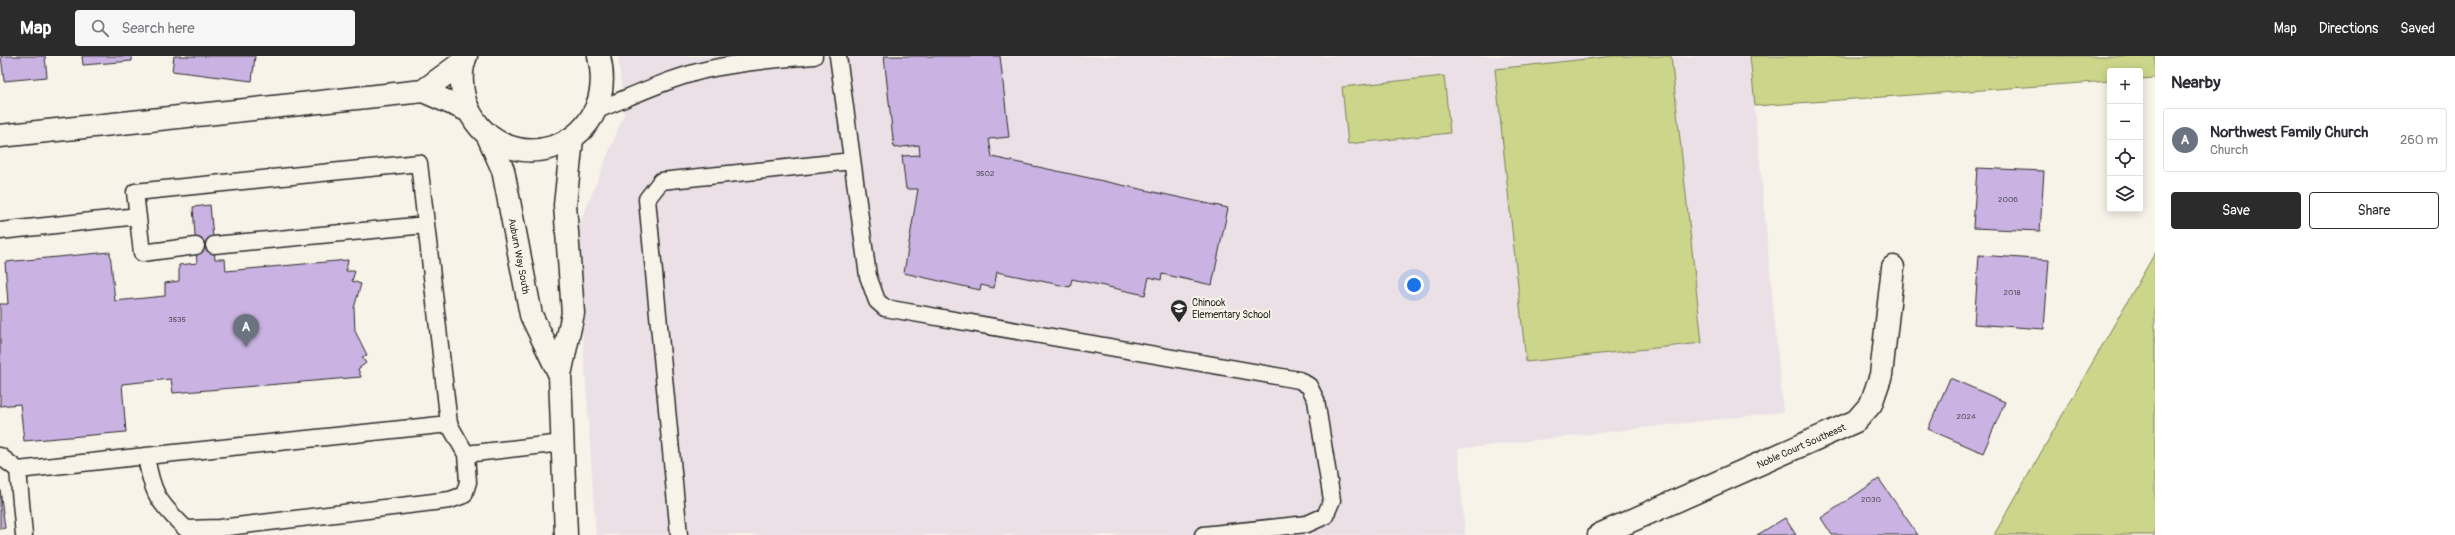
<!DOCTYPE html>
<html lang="en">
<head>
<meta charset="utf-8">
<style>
  :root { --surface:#fff; --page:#f7f7f7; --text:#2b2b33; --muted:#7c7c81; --line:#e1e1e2; --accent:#2b2b2b }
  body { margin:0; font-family:Pangolin,sans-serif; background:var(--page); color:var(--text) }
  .controls { position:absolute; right:12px; top:12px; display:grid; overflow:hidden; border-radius:4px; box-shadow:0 2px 10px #0003 }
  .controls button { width:36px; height:36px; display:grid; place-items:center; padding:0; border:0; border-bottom:1px solid var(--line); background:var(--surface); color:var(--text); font:20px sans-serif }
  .you { position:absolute; left:1414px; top:229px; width:14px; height:14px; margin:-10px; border:3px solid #fff; border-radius:50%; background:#1a73e8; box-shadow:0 0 0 6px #1a73e833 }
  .badge { display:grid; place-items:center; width:26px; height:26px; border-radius:50%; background:var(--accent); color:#fff; font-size:13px; font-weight:700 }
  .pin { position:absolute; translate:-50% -33px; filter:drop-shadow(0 1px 2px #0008) }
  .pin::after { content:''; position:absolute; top:21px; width:14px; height:12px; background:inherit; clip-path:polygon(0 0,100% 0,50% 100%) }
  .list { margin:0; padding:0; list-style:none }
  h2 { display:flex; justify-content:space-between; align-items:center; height:52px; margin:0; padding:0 16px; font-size:17px }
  h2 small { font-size:13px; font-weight:400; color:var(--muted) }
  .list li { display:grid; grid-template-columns:26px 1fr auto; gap:12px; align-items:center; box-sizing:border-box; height:64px; margin:0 8px 8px; padding:0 8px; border:1px solid var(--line); border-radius:4px }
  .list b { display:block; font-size:15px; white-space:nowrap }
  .list p { margin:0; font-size:13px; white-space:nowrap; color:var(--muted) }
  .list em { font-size:13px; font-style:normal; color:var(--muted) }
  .actions { display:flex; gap:8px; padding:12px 16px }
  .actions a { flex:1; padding:9px 0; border:1px solid var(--accent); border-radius:4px; text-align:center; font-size:14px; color:var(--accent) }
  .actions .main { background:var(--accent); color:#fff }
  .icon { flex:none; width:22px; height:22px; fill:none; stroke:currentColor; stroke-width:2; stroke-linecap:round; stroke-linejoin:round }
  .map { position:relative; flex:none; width:2155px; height:479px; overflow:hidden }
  header { display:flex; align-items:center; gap:24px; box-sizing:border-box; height:56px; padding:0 20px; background:var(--accent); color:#fff }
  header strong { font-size:19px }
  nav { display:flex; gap:22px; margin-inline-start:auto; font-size:14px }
  .search { width:280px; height:36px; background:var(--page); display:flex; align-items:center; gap:10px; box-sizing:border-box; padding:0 14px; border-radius:4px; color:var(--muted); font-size:15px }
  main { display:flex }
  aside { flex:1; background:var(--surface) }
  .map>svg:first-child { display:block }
</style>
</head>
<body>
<header>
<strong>Map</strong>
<div class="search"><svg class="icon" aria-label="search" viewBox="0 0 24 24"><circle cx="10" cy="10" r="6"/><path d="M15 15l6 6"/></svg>Search here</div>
<nav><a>Map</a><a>Directions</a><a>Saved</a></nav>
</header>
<main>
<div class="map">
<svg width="2155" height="479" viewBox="0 0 2155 479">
  <rect width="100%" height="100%" fill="#f7f3e8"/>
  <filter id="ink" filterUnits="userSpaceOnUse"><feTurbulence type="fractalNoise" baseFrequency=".025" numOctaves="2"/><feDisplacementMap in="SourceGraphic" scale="8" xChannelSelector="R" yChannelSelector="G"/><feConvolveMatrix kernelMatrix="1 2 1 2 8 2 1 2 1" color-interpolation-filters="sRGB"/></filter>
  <g filter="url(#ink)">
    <path fill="#eae0e6" d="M 618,0 L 1750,0 L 1783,356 L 1458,393 L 1465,479 L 596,479 L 576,177 L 624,59 Z"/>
    <path fill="#cbd68a" stroke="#7b805a" d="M 1614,0 L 1671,0 L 1702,287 L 1526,306 L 1495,13 Z
      M 1750,0 L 2155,0 L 2155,22 L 2140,23 L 2140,15 L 2110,15 L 2110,25 L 1755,50 Z
      M 1444,20 L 1450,77 L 1348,88 L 1342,31 Z
      M 2155,197 L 2155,479 L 1994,479 Z"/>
    <path fill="#cab3e2" stroke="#2b2b2b" d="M 1,0 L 45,0 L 47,21 L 4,25 Z
      M 82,0 L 132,0 L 132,5 L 83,9 Z
      M 174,0 L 255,0 L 252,25 L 172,15 Z
      M 884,0 L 1000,0 L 1009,81 L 989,83 L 992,101 L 1228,152 L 1212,229 L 1162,218 L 1161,224 L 1149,221 L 1145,239 L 1072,223 L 1070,231 L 997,216 L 994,232 L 981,229 L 980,234 L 904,217 L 918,133 L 906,133 L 902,100 L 920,99 L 919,89 L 894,92 Z
      M 1977,112 L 2044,115 L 2040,175 L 1973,172 Z
      M 210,149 L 215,203 L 225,203 L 226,215 L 348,204 L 346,215 L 355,215 L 352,225 L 361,228 L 354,252 L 355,275 L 367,299 L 362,301 L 366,307 L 358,313 L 361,321 L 173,337 L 171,323 L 122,328 L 126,376 L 24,385 L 20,348 L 0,350 L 0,248 L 8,248 L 5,206 L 110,196 L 115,245 L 165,240 L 165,227 L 179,225 L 179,209 L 197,207 L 193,151 Z
      M 1979,199 L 2049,204 L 2044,273 L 1974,268 Z
      M 1950,322 L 2005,346 L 1983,397 L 1928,373 Z
      M 1879,423 L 1918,479 L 1832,479 L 1821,462 Z
      M 0,433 L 5,472 L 0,473 Z
      M 1785,462 L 1796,479 L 1757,479 Z"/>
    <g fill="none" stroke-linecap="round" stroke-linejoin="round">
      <g stroke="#2b2b2b" stroke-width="19">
        <path id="lane" d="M 838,0 L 868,220 L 877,245 L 885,252 L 1299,324 L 1309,330 L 1316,344 L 1332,444 L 1325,460 L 1307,468 L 1203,479
          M 597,54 C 635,39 674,20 714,12 C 747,5 780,3 814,0
          M 0,175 L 138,160
          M 214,189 L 426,169
          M 196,190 L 142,197 L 135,136 L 419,107 L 449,368 L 466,398 L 562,387
          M 449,368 L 146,400 C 152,438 159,447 186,473 L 220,472 L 450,444 L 464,439 L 468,426 L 466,398
          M 0,400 L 18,414 L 146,400
          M 18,414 L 24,479
          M 679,479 L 647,143 L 661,125 L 852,105"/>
      </g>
      <g stroke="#2b2b2b" stroke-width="25">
        <g id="street">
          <path d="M 423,35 L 469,55"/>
          <path d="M 0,80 L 423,35 L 464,5"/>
          <path id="s1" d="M 1599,479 L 1856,365 L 1871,348 L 1881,319 L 1893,211"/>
        </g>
      </g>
      <g stroke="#2b2b2b" stroke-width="25">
        <g id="secondary">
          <path d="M 466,0 C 460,13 461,31 465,45 C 496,131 622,97 599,0"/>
          <path id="s2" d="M 487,78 L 503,114 L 531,259 L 560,319"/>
          <path d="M 566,479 L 560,319 L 573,257 L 565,149 L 572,83"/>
        </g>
      </g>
      <use href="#lane" stroke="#f7f3e8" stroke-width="16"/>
      <use href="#street" stroke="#f7f3e8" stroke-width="22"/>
      <use href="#secondary" stroke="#f7f3e8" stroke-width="22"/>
    </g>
  </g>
  <defs>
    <g id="school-pin" transform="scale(0.9)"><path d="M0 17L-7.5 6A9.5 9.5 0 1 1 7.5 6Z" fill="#2b2b2b" stroke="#f7f3e8"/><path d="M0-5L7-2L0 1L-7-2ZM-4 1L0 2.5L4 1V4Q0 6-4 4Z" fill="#fff"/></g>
  </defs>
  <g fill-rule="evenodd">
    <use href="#school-pin" x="1179" y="252"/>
  </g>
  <g text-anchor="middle" stroke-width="4" stroke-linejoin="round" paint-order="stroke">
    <g font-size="8" fill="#534d59">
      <text x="985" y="120">3502</text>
      <text x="2008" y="146">2006</text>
      <text x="2012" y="239">2018</text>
      <text x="177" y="266">3535</text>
      <text x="1966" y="363">2024</text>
      <text x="1871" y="446">2030</text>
    </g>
    <g font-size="10" fill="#2b2b2b" stroke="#f7f3e8">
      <text dy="4" stroke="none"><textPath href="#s2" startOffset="127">Auburn Way South</textPath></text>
      <text dy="4" stroke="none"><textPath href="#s1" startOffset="221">Noble Court Southeast</textPath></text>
    </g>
    <g font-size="10" fill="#2b2b2b" stroke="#f7f3e8" text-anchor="start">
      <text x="1192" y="250">Chinook<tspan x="1192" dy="12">Elementary School</tspan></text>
    </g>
  </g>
</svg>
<div class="controls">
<button>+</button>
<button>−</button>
<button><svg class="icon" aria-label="locate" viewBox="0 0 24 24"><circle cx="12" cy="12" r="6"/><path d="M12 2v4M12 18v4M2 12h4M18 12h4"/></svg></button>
<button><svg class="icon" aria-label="layers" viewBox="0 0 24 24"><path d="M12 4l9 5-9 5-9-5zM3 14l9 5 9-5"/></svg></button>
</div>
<div class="you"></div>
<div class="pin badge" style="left:246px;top:291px;background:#6b7280">A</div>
</div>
<aside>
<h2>Nearby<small></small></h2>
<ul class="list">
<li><span class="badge" style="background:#6b7280">A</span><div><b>Northwest Family Church</b><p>Church</p></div><em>260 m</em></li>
</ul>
<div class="actions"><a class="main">Save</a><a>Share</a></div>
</aside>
</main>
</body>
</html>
